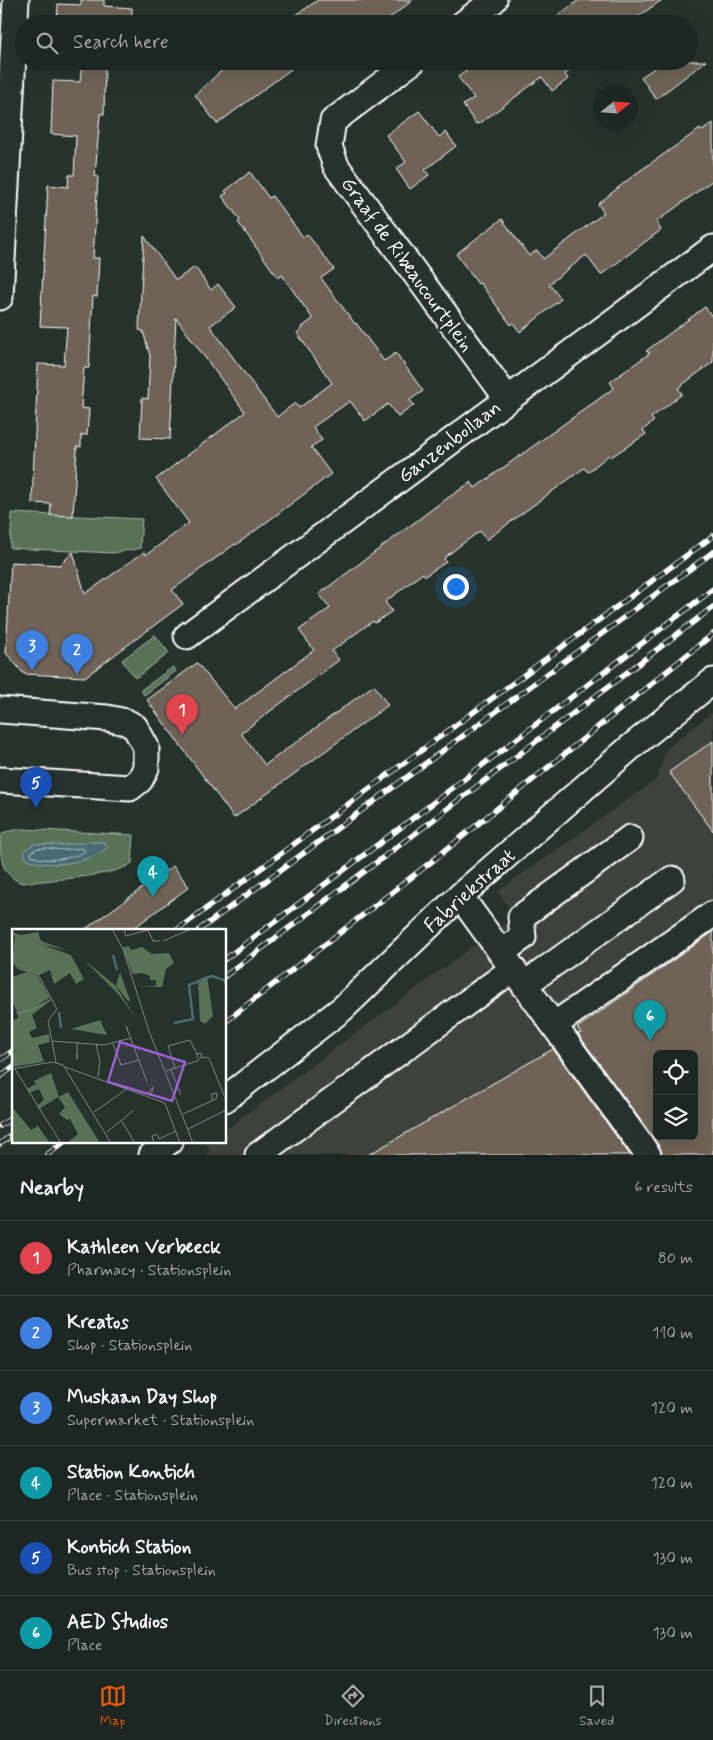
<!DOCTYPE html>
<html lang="en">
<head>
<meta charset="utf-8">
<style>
  :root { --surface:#1c2622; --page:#29322f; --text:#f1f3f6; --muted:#a0a5a5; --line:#3a4340; --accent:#ea580c }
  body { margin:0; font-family:Mynerve,sans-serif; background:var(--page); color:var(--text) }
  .controls { position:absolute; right:15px; bottom:15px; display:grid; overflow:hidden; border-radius:8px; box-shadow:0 5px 20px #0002 }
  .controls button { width:45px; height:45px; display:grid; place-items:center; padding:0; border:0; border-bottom:1px solid var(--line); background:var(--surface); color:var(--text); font:25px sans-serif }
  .compass { position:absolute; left:593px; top:85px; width:45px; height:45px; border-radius:50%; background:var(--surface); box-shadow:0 5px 20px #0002; rotate:73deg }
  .you { position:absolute; left:455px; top:586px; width:18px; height:18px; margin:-12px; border:4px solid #fff; border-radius:50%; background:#1a73e8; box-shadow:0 0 0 8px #1a73e833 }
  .badge { display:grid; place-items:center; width:32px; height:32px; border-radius:50%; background:var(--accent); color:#fff; font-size:16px; font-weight:700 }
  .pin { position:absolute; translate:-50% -41px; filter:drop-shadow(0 1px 2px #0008) }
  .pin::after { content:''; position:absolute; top:26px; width:18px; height:15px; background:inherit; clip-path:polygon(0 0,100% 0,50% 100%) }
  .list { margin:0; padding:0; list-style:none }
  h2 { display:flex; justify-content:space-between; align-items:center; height:65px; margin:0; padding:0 20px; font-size:21px }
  h2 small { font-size:16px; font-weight:400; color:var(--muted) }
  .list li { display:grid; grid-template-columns:32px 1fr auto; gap:15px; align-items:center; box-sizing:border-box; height:75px; padding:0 20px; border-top:1px solid var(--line) }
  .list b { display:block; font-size:19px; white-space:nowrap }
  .list p { margin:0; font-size:16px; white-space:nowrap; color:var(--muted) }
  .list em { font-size:16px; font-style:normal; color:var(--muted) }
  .icon { flex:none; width:28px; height:28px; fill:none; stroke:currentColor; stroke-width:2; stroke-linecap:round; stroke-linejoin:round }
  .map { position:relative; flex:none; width:713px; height:1155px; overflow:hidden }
  .search { position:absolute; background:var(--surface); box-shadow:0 5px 20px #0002; left:15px; right:15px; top:15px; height:55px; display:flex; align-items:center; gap:12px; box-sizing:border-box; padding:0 18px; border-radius:28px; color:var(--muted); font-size:19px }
  .sheet { height:515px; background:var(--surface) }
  nav { display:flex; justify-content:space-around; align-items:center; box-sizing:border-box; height:70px; border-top:1px solid var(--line); background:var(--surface); font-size:14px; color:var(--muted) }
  nav a { display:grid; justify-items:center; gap:2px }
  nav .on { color:var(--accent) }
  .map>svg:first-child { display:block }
</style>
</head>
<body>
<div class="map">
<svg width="713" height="1155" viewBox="0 0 713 1155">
  <rect width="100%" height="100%" fill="#26332d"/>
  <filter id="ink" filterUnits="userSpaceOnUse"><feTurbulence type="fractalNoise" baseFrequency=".02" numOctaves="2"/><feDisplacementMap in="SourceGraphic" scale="10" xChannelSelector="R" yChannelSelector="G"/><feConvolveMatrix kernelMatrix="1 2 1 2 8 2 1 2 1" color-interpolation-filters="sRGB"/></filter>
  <g filter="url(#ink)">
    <path fill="#3c423a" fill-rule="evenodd" d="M 713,712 L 713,1155 L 205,1155 L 210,1151 L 206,1144 L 210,1141 L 225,1141 L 225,1130 L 488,935 L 511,921 L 513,914 L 498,891 L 657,779 L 666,749 ZM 657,1054 L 694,1054 L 694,1136 L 657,1136 Z"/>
    <path fill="#587257" stroke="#acb8ab" d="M 12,513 L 142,519 L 140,545 L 141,548 L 113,553 L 10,548 Z
      M 155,635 L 169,653 L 135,678 L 122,660 Z
      M 173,667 L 176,671 L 144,695 L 141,690 Z
      M 22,829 L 134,835 L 132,863 C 115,877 46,880 22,883 C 0,874 1,859 0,836 L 5,832 Z"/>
    <path fill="#4a6b71" stroke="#92a6aa" d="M 95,842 L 104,842 L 107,848 C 89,863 45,870 25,857 L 25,850 L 34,844 L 62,845 Z"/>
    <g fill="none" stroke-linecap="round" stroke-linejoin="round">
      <path stroke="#b7c4c6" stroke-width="1" d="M 47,848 L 62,850 L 83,848 L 85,851 C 76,859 41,863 31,855 L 31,852 L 36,849 Z"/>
    </g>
    <path fill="#6e6457" stroke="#fff" fill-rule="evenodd" d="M 81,0 L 104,0 L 104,6 L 132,8 L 132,24 L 57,24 L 58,4 L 81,5 Z
      M 318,0 L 413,0 L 382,24 L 283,24 Z
      M 579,0 L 662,0 L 627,24 L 546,24 Z
      M 82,61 L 105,61 L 104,114 L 100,114 L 95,176 L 98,177 L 93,258 L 99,258 L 97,297 L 93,296 L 89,368 L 84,368 L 81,408 L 89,409 L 87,435 L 81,435 L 81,447 L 77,446 L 73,516 L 50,515 L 51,504 L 32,503 L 38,364 L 64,365 L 67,327 L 40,326 L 48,185 L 68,187 L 69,175 L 74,175 L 76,136 L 51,134 L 53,81 L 80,82 Z
      M 232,61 L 302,61 L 217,124 L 195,95 Z
      M 480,61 L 582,61 L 565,74 L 568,79 L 552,91 L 542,77 L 479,124 L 478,123 L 476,124 L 463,105 L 474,98 L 458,77 Z
      M 665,61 L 706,61 L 656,99 L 641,77 Z
      M 419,111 L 439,137 L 446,132 L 456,146 L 425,170 L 429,175 L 410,189 L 396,169 L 406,162 L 386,135 Z
      M 713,123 L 713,180 L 656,222 L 661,230 L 601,275 L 586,255 L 549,284 L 561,299 L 520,332 L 513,323 L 511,325 L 480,283 L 478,284 L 456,254 L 502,219 L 529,256 L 537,250 L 543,259 L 604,213 L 598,204 L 634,175 L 700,129 L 702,131 Z
      M 250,172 L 269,198 L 272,196 L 303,237 L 307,234 L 334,269 L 321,278 L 355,324 L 356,323 L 384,361 L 396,353 L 423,391 L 410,400 L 414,405 L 398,417 L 388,404 L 365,421 L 350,401 L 313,427 L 322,440 L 311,447 L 331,474 L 236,545 L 235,544 L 172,590 L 183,604 L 85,677 L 24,674 L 6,653 L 11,562 L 60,565 L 73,552 L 85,594 L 144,552 L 146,555 L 189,523 L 156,479 L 245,412 L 176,318 L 170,439 L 140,438 L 142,398 L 148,399 L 150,356 L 143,331 L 139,330 L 144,236 L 176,280 L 195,267 L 211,290 L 218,284 L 236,307 L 210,326 L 277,417 L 295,403 L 299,408 L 332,383 L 297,333 L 303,328 L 302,327 L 313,319 L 282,275 L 278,278 L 238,222 L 240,220 L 222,196 L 227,193 L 225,191 Z
      M 705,307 L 713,318 L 713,362 L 678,388 L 682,394 L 651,418 L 654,421 L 643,430 L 646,434 L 611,457 L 609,455 L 588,472 L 584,468 L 486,540 L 480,531 L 462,544 L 444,558 L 446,562 L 425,576 L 423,573 L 385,602 L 392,611 L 375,623 L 373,621 L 332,651 L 339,660 L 241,733 L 265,765 L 374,685 L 388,705 L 234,818 L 147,700 L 197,663 L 235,709 L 314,650 L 299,630 L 330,608 L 319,594 L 435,507 L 471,482 L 475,488 L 614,388 L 610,382 L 650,353 L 646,351 Z
      M 713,741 L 713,831 L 669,772 Z
      M 173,866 L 189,887 L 131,930 L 84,930 Z
      M 713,932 L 713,1155 L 662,1155 L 660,1147 L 578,1034 L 581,1033 L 577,1028 ZM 657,1054 L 694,1054 L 694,1136 L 657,1136 Z
      M 553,1049 L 630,1155 L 368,1155 Z"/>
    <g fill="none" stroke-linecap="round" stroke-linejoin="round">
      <g stroke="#fff" stroke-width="29">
        <path id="minor" d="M 463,24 L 494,0
          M 413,61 L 333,121 L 329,146 L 336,166 L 507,398
          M 0,297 L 16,0
          M 187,636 L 713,248
          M 0,710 L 107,718 L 126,722 L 135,727 L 146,747 L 146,768 L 140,780 L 130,788 L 0,780
          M 460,896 L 648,1155
          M 501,953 L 523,937 L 521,917 L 630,838
          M 524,985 L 672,879
          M 554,1025 L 713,914
          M 225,1099 L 342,1009 L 460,896 L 632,746 L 713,681
          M 152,1155 L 170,1141
          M 258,1155 L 513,969"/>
      </g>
      <use href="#minor" stroke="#26332d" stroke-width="25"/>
      <g stroke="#fff" stroke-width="5.5">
        <path id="rail" d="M 177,930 L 713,536
          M 199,930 L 713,552
          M 225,959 L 404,825 L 713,589
          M 225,976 L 413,835 L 713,607
          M 225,1022 L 431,862 L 713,634
          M 0,1060 L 14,1050
          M 0,1077 L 14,1066
          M 0,1126 L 14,1116
          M 0,1144 L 14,1133
          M 47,1155 L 65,1141"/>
      </g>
      <use href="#rail" stroke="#26332d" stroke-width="4" stroke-dasharray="11" stroke-linecap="butt"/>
    </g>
  </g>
  <g text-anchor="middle" stroke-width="4.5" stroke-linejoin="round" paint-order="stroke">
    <g font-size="20" fill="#fff" stroke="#26332d">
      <text transform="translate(408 264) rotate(54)" y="7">Graaf de Ribeaucourtplein</text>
      <text transform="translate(449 441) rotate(-37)" y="7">Ganzenbollaan</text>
      <text transform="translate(469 890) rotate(-42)" y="7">Fabriekstraat</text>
    </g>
  </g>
  <g transform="translate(12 929)">
    <rect width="214" height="214" fill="#26332d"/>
    <path d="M 0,3 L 9,6 L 26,3 L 29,12 L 57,22 L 28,15 L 59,26 L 72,50 L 64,55 L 58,44 L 42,55 L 38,41 L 27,46 L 5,38 L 0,31 L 3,8 ZM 117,17 L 119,21 L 130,18 L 140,25 L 157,24 L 162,34 L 154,40 L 150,58 L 128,58 L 144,57 L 144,51 L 138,51 L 138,47 L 130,44 L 121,45 L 110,19 ZM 72,31 L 103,56 L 123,88 L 106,65 ZM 15,43 L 25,46 L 38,69 L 16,81 L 5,83 L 0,72 L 0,48 ZM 108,43 L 118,71 L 116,72 L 104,57 ZM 195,47 L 201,87 L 193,95 L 188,92 L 186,51 ZM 39,71 L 20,86 L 25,99 L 17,103 L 20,109 L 37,105 L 38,113 L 26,116 L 32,133 L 0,138 L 0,125 L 6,120 L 0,124 L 0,92 L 6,89 L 5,84 ZM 88,91 L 95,106 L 59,100 ZM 39,144 L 47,168 L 56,163 L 88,214 L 55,214 L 66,205 L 58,190 L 55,191 L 47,185 L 53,178 L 46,168 L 27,180 L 25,177 L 32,171 L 27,160 L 17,164 L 15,160 L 24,155 L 22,152 ZM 0,178 L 19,201 L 26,197 L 38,214 L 0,214 Z" fill="#587257"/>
    <path fill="none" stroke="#4a6b71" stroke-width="2.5" d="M 101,26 L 105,41M 47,83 L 49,99M 162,94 L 181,90 L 177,56 L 200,47 L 212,51 L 214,55"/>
    <path fill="none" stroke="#7d8581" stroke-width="1" d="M 100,0 L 111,20 L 137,102 L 181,214M 112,0 L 114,7 L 136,1M 136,1 L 141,12 L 148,12M 151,12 L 179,0M 0,34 L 7,40 L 26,45 L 45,80 L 36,92 L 44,133M 4,84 L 19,81 L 40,70M 116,102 L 114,97 L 135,153M 40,112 L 92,116 L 119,109M 84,115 L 88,133 L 86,148M 101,115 L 109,136 L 127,131M 65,124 L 65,130 L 65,113M 190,128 L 197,129 L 214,171M 53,138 L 153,174 L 168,214M 163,139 L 156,117 L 178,111 L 185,125M 0,140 L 40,133 L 51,136 L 99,214M 3,140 L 49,214M 159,141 L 169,166M 154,142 L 185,132 L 190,128 L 189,124 L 185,125 L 186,129M 135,166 L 141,158 L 139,167M 82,183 L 116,159M 171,185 L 204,170 L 205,164 L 200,165 L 200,171M 109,191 L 123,214M 176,200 L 214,181M 95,203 L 122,181M 142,214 L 140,207 L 145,205 L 147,210 L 164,202"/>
    <path fill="#9c61cf" fill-opacity="0.15" stroke="#9c61cf" stroke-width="2.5" d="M 108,113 L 173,133 L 160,172 L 96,153 Z"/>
    <rect width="214" height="214" fill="none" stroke="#fff" stroke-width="2.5"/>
  </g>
</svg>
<div class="controls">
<button><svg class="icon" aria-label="locate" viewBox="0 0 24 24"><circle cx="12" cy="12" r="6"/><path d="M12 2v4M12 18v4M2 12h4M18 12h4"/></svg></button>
<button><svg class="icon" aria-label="layers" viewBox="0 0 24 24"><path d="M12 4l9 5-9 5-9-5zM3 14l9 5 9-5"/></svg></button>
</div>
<svg class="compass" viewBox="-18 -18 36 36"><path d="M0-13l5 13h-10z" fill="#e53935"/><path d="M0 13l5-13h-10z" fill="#a0a5a5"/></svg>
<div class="you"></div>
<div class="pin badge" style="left:182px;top:735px;background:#e0444e">1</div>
<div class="pin badge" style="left:77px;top:675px;background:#3f7fe0">2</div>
<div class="pin badge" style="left:32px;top:671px;background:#3f7fe0">3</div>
<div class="pin badge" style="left:153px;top:897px;background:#0f9aa8">4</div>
<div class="pin badge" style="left:36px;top:808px;background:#1a4fb4">5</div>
<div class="pin badge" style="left:650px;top:1041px;background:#0f9aa8">6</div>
<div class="search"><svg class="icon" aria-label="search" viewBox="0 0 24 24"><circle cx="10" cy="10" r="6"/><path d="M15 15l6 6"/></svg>Search here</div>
</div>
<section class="sheet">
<h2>Nearby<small>6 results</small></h2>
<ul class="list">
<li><span class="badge" style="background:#e0444e">1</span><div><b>Kathleen Verbeeck</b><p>Pharmacy · Stationsplein</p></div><em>80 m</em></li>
<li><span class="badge" style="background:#3f7fe0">2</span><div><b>Kreatos</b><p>Shop · Stationsplein</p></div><em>110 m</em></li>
<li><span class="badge" style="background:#3f7fe0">3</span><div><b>Muskaan Day Shop</b><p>Supermarket · Stationsplein</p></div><em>120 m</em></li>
<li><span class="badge" style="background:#0f9aa8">4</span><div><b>Station Kontich</b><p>Place · Stationsplein</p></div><em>120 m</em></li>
<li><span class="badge" style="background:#1a4fb4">5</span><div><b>Kontich Station</b><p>Bus stop · Stationsplein</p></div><em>130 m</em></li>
<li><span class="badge" style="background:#0f9aa8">6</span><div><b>AED Studios</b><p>Place</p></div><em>130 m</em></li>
</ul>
</section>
<nav>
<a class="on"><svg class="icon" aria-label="map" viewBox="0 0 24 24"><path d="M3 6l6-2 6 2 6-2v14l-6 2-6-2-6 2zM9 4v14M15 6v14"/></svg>Map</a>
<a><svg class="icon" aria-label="directions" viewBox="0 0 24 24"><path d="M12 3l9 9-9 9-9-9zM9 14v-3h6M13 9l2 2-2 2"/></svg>Directions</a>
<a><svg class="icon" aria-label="saved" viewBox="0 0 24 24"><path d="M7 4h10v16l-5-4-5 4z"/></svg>Saved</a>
</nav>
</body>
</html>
